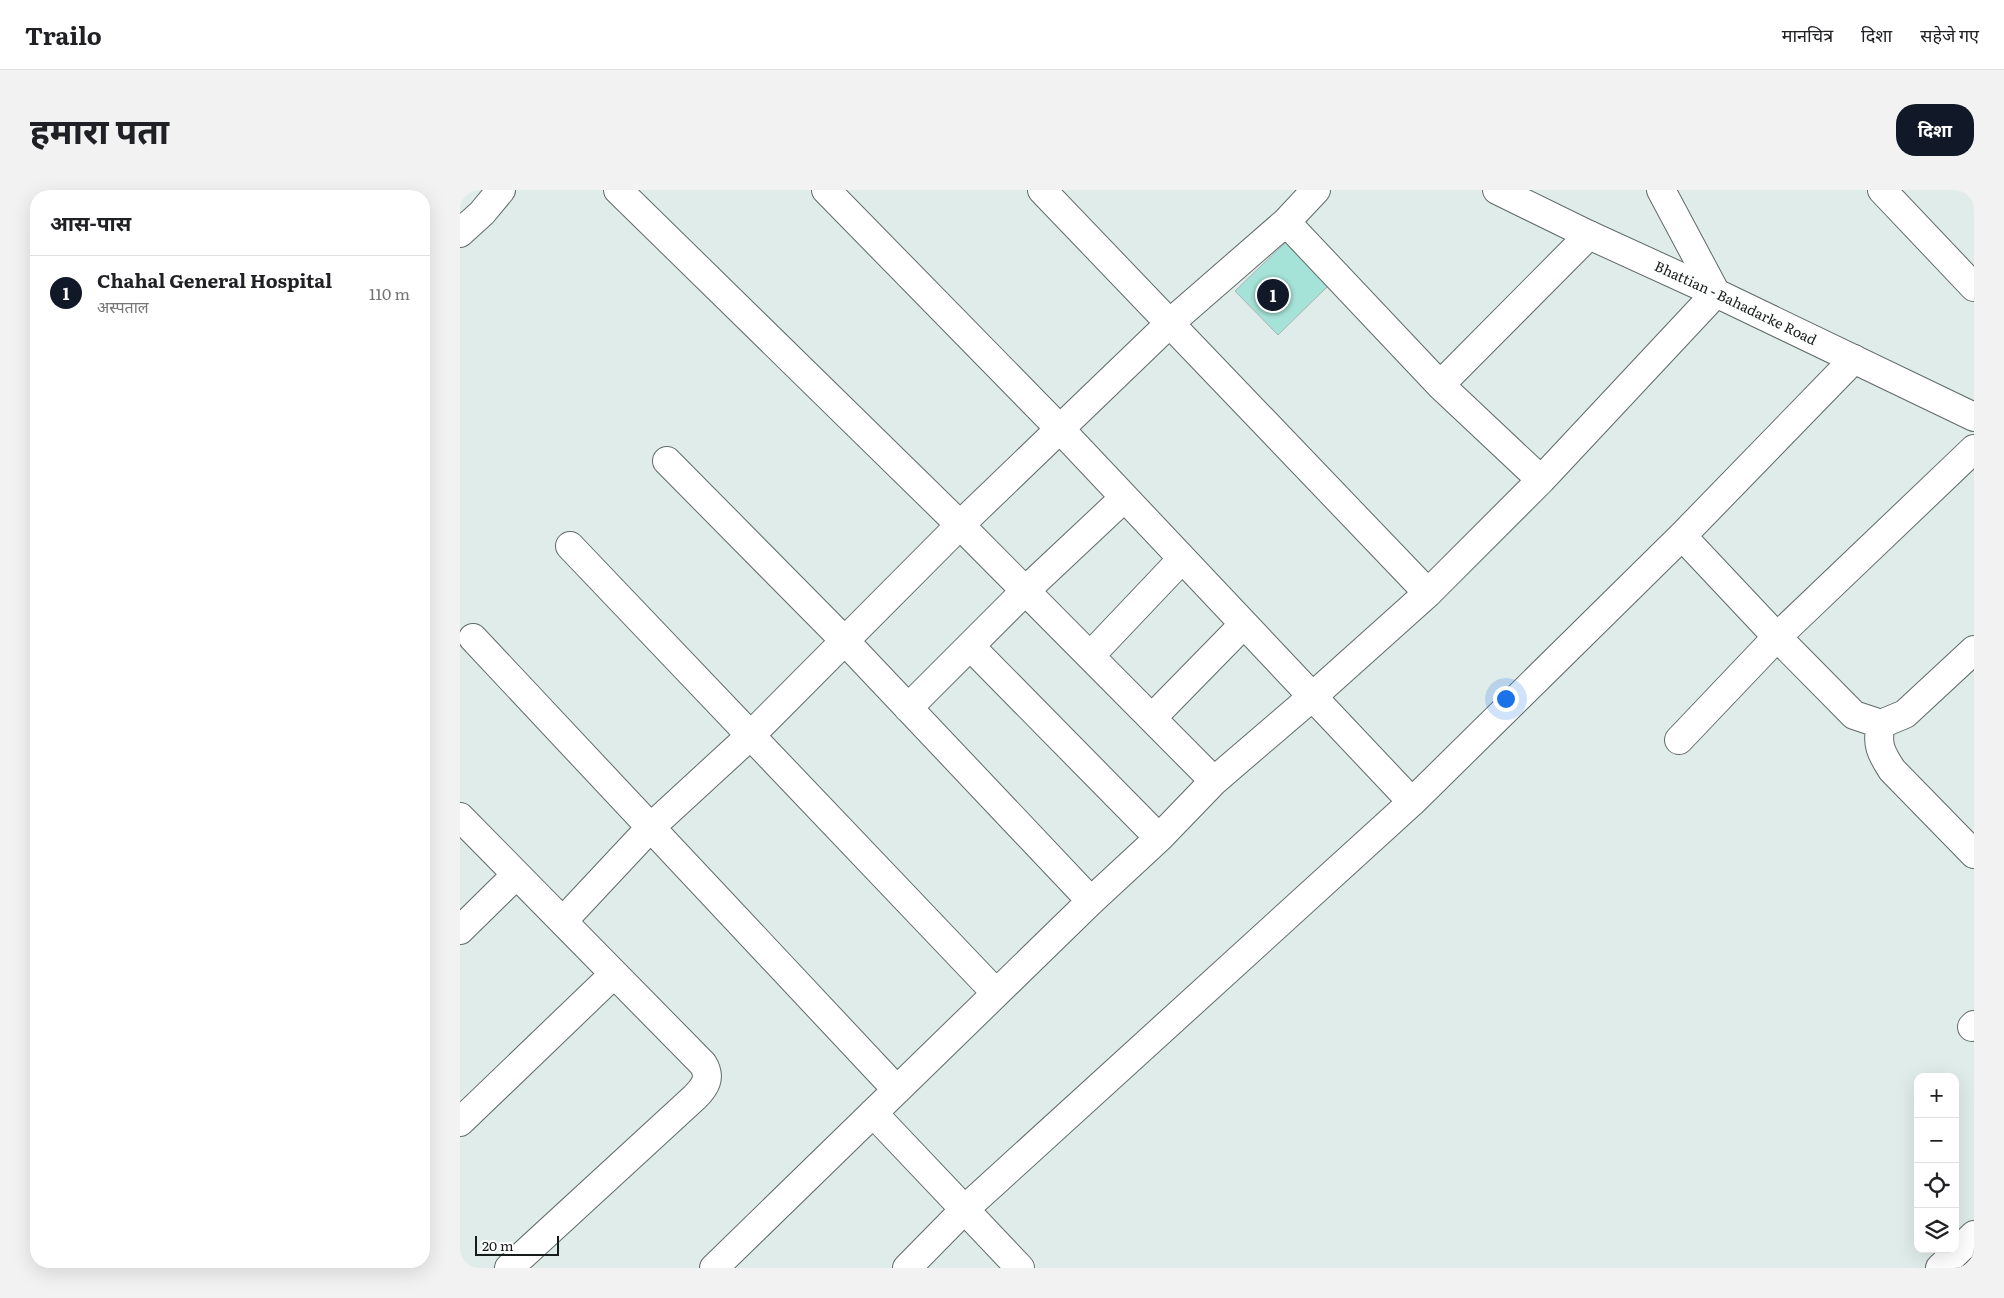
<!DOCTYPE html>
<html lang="hi">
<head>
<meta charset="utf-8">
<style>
  :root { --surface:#fff; --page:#f2f2f2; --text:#202124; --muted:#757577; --line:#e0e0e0; --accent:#111827 }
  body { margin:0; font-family:Literata,"Noto Sans Devanagari",serif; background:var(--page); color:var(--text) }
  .controls { position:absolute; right:15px; bottom:15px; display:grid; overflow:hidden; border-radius:10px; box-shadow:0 5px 20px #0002 }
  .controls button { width:45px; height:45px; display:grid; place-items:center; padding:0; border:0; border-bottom:1px solid var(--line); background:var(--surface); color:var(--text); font:25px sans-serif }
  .scale { position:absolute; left:15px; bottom:12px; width:84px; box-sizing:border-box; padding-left:5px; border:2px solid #171c1b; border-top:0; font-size:14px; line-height:18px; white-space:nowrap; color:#171c1b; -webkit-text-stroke:4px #fff; paint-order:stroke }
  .you { position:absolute; left:1045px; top:508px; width:18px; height:18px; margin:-12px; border:4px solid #fff; border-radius:50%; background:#1a73e8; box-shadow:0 0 0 8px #1a73e833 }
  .badge { display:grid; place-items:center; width:32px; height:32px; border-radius:50%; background:var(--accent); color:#fff; font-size:16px; font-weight:700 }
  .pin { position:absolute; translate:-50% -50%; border:2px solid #fff; box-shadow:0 1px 5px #0006 }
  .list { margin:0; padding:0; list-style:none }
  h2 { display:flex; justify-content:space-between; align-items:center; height:65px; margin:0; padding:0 20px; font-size:21px }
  h2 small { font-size:16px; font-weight:400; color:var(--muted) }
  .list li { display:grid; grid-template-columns:32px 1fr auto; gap:15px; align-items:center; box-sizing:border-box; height:75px; padding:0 20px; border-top:1px solid var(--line) }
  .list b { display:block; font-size:19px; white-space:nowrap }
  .list p { margin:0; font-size:16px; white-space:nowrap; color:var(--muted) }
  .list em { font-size:16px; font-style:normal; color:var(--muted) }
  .icon { flex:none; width:28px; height:28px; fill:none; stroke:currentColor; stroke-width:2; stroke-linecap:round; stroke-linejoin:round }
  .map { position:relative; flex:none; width:1514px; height:1078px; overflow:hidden; border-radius:20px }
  header { display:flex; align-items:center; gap:30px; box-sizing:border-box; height:70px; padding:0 25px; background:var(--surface); border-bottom:1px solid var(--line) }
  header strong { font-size:24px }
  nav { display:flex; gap:28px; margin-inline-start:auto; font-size:18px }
  .intro { display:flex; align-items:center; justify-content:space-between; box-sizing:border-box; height:120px; padding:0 30px }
  h1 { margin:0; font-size:35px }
  .button { padding:12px 22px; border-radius:20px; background:var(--accent); color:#fff; font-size:18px; font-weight:700 }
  main { display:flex; gap:30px; padding:0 30px }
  aside { flex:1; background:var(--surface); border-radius:20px; box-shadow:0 5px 20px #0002 }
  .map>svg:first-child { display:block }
</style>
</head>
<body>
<header>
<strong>Trailo</strong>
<nav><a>मानचित्र</a><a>दिशा</a><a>सहेजे गए</a></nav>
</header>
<div class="intro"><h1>हमारा पता</h1><a class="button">दिशा</a></div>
<main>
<aside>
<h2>आस-पास<small></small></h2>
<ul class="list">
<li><span class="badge">1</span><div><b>Chahal General Hospital</b><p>अस्पताल</p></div><em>110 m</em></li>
</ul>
</aside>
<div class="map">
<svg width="1514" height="1078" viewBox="0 0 1514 1078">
  <rect width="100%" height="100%" fill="#e0ecea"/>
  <path fill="#a5e2d7" stroke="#a9b4b2" d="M 826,52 L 868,96 L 818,145 L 775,101 Z"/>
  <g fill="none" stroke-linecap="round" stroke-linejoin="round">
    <g stroke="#5f6a68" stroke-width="30">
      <path id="minor" d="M 158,0 L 500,335 L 754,591
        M 366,0 L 600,239 L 952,612
        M 582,0 L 968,403
        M 1422,0 L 1514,97
        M 826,32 L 980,195 L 1081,290
        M 0,43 L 22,23 L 41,0
        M 980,195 L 1129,45
        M 207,271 L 385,451 L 631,711
        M 1222,346 L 1317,447 L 1394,525 L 1421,534 L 1445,524 L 1514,460
        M 110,356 L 536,803
        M 13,448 L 437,900
        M 510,456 L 699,648
        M 630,466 L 722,369
        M 448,518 L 565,401 L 664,308
        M 692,528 L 784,434
        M 1421,534 C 1416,554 1421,563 1432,580 L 1514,664
        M 1219,550 L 1317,447 L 1514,259
        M 0,627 L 243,874 C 251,887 246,896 235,907 L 49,1078
        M 103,731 L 190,638 L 290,546 L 500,335 L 710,133 L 826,32 L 856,0
        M 0,740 L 56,685
        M 1512,837 L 1514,835
        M 413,923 L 560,1078
        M 0,932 L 154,784
        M 254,1078 L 631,711 L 699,648 L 754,591 L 852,507 L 968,403 L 1081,290 L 1256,103 L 1201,0
        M 447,1078 L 505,1019 L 952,612 L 1222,346 L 1394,169
        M 1480,1078 L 1514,1045"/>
    </g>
    <g stroke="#5f6a68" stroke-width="30">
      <g id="tertiary">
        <path id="s1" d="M 1037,0 L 1129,45 L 1256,103 L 1514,227"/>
      </g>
    </g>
    <use href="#minor" stroke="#fff" stroke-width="28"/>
    <use href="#tertiary" stroke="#fff" stroke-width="28"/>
  </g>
  <g text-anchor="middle" stroke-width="5" stroke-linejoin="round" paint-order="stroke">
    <g font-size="14" fill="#171c1b" stroke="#fff">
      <text dy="5" stroke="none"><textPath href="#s1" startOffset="264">Bhattian - Bahadarke Road</textPath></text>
    </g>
  </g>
</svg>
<div class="controls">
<button>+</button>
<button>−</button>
<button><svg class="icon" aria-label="locate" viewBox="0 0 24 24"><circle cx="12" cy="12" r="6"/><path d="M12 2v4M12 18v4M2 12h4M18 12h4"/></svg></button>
<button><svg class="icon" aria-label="layers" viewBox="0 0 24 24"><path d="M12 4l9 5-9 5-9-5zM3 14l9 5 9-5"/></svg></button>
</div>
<div class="scale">20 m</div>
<div class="you"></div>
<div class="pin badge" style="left:813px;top:105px">1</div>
</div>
</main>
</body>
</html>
